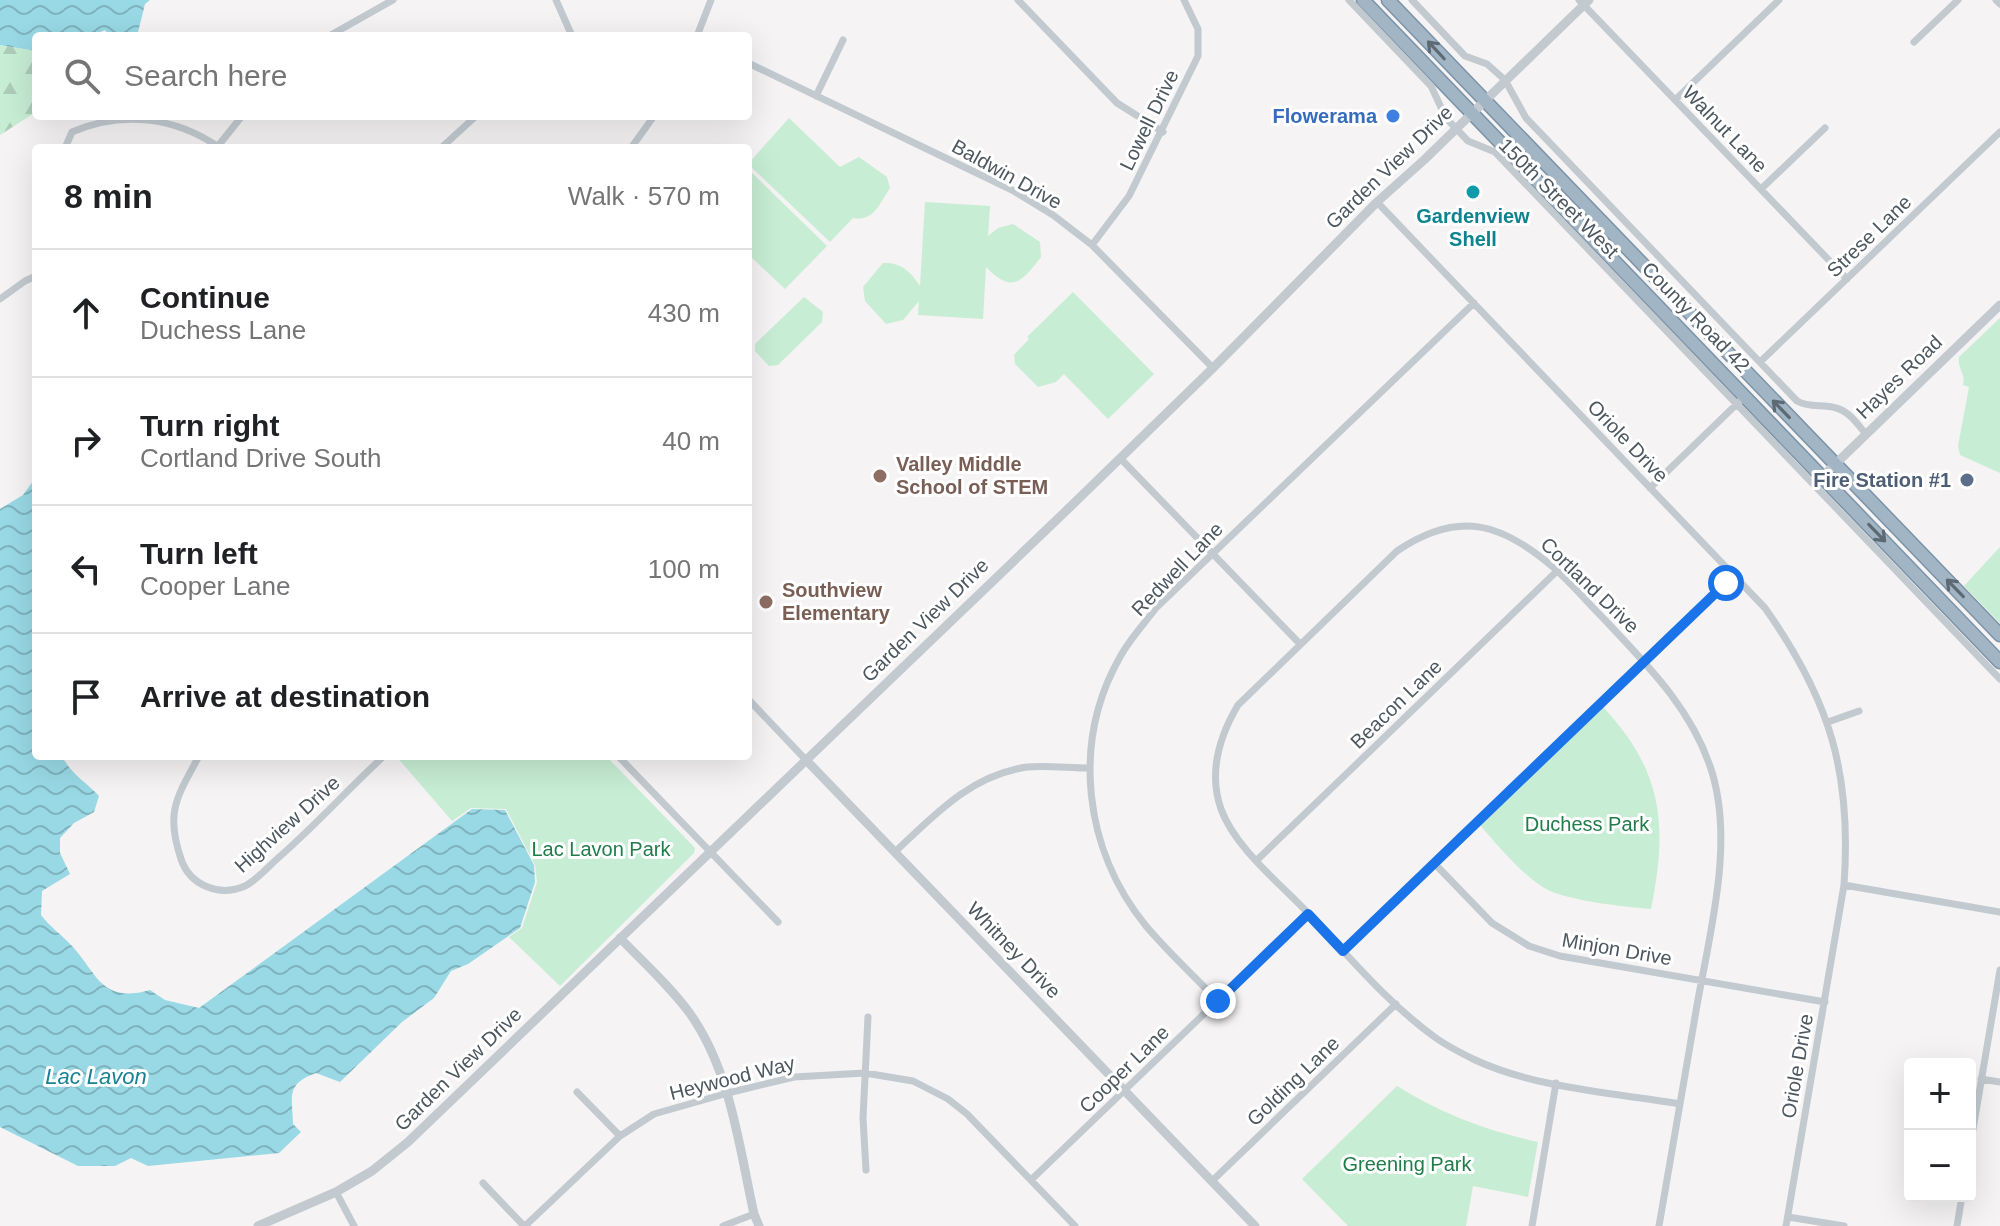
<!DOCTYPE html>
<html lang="en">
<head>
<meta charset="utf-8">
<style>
  :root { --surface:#fff; --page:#f6f6f6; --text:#202124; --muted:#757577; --line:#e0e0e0 }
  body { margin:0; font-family:Arial,sans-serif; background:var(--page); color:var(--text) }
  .controls { position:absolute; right:24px; bottom:24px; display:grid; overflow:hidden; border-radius:8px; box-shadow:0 8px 32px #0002 }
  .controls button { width:72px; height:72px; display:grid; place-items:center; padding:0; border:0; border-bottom:2px solid var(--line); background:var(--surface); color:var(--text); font:40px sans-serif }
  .stop { position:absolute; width:24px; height:24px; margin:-18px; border:6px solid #1a73e8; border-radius:50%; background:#fff }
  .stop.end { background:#1a73e8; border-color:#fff; box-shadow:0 2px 8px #0008 }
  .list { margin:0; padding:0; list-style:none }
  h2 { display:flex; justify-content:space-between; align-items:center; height:104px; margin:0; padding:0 32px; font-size:34px }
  h2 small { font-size:26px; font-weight:400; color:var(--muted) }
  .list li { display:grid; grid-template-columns:52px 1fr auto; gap:24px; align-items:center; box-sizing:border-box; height:128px; padding:0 32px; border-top:2px solid var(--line) }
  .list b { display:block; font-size:30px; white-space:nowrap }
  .list p { margin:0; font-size:26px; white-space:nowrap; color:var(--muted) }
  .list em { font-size:26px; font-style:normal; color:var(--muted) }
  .icon { flex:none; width:44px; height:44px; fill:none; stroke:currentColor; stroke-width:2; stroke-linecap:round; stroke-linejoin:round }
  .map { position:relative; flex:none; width:2000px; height:1226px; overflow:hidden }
  .search { position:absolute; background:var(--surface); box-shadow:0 8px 32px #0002; left:32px; top:32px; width:720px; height:88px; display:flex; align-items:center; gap:20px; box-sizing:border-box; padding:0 28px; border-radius:8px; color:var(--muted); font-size:30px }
  .panel { position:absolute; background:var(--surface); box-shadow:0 8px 32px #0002; left:32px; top:144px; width:720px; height:616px; border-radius:8px }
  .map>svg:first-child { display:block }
</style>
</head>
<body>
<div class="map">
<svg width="2000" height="1226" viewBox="0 0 2000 1226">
  <defs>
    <pattern id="forest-firs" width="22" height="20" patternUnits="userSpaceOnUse" patternTransform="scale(2)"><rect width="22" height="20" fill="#c7edd4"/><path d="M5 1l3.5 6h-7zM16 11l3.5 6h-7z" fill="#adcdb8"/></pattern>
    <pattern id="water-waves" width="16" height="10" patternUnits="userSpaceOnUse" patternTransform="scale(2)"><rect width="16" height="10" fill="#98d9e5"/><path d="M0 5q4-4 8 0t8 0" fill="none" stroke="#7eb3bd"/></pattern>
  </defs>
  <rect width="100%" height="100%" fill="#f5f3f3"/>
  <path fill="url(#forest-firs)" d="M 0,45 L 36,51 L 36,112 L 0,135 Z"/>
  <path fill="#c7edd4" d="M 789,118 L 840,167 L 859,157 L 887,177 L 890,188 C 879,204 874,222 853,218 L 830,242 L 748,164 Z
    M 748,169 L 827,246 L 785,289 L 748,254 Z
    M 925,202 L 990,206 L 988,236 L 998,228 L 1013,224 L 1040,242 L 1041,257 C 1022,281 1013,295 986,267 L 983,319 L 918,315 L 919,301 L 903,320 L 886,324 L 865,301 L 863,287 L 883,263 C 901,262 911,272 920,286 Z
    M 1073,292 L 1154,374 L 1108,419 L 1064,374 L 1056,382 L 1038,387 L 1015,364 L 1014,355 L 1029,339 L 1027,337 Z
    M 804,297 L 823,312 L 822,322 L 778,365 L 769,366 L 755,351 L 755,344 Z
    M 2000,318 L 2000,473 L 1960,455 L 1958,446 L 1969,387 L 1963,385 C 1966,374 1957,368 1959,357 Z
    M 2000,547 L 2000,623 L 1964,586 Z
    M 1603,707 C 1663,771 1668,825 1651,909 C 1621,906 1575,902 1548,890 C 1526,879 1496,844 1480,825 Z
    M 396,756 L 606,756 L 695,848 L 694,853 L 560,986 L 509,937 L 522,928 L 537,882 L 535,865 L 506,809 L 471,808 L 452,821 Z
    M 1397,1086 C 1442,1114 1487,1131 1538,1142 L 1528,1197 L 1473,1186 L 1466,1226 L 1348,1226 L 1302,1179 Z"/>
  <path fill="url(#water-waves)" d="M 0,0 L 150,0 L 145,4 L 137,36 L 110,36 L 105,30 L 92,36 L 36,36 L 36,51 L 0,45 Z
    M 36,477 L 36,756 L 62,756 C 70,773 86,782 99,796 L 94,812 L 74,823 L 60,838 L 60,853 L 70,874 L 42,891 L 41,915 C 51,928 61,934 72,946 C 97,973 101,1004 150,990 L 165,1000 L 199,1008 L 472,809 L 505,810 L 534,865 L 535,882 L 520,928 L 468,964 L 451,971 L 434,998 L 402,1022 L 340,1082 L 316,1073 C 286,1084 292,1095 293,1124 L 301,1132 L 279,1153 L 148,1166 L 131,1158 L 115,1166 L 78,1166 L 0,1127 L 0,509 L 23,495 Z"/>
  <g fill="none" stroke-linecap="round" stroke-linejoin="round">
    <g stroke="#7b93a8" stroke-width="15">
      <path id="trunk" d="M 1363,0 L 2000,662
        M 1388,0 L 2000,635"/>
    </g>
    <path stroke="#c2cad0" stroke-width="7" d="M 556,0 L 572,36
      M 1018,0 L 1117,103 L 1163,132
      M 1349,0 L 1431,86 L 1446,118 L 1468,141 L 1495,152 L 2000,679
      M 1412,0 L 1465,56 L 1487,64 L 1505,80 L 1526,118 L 1797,401 C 1809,408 1823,404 1836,408 C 1849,411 1858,425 1866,434
      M 1579,0 L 1847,279
      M 1996,0 L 2000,4
      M 329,36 L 393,0
      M 697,36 L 711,0
      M 1914,42 L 1958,0
      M 748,63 L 1012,190 L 1053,215 L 1092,245 L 1213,368
      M 816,96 L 843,40
      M 1675,100 L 1779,0
      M 218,146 L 242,116
      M 65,148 L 72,132 C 122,110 176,117 220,148
      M 441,148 L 476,116
      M 631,148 L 654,116
      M 1761,189 L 1825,128
      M 1377,202 L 1765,608 C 1830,700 1852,773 1844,885 L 1786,1226
      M 1092,245 L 1129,196 L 1198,56 L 1198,29 L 1184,0
      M 0,299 L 25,281 L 36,276
      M 1760,362 L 2000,132
      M 1120,458 L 1300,644
      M 1650,488 L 1745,396
      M 748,699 L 805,759
      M 1828,722 L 1859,711
      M 199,756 C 177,797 165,812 181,859 C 190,886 220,897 245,886 C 257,880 268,867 278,858 C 315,826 348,789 384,756
      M 618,756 L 778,922
      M 895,852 C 934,815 971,775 1027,767 C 1047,765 1069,768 1089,768
      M 1257,860 L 1557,571
      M 1434,863 L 1492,923 L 1529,946 L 1560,956 L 1825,1002
      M 1844,885 L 2000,912
      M 1343,951 L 1735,575
      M 1218,1001 C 1194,976 1168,952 1146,926 C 1084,850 1071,743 1120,657 C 1129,640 1144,624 1156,608 L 1474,303
      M 1981,1079 L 2000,1082
      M 577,1092 L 620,1136
      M 1970,1147 L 2000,970
      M 866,1170 L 863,1118 L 868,1017
      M 1031,1180 L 1308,914
      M 1212,1181 L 1396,1004
      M 483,1183 L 524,1226
      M 336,1192 L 354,1226
      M 1788,1217 L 1844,1226
      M 525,1226 L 620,1136 L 654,1114 L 728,1093 L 794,1077 L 865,1073 L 913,1081 L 948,1099 L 967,1114 L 1075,1226
      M 723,1226 L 754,1214
      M 1532,1226 L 1556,1083
      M 1659,1226 C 1671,1154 1684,1083 1696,1011 C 1709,935 1736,841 1710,766 C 1690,707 1647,665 1605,620 C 1588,603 1572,584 1554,568 C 1501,522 1458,510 1397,551 L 1238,705 C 1219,737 1208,772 1221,809 C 1234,846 1278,882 1306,911 C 1347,954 1387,1003 1436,1038 C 1447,1046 1461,1053 1473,1059 C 1534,1088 1614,1093 1680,1104
      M 1957,1226 L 1962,1196"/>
    <path stroke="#c2cad0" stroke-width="9" d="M 1823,476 L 2000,305
      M 805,759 L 1255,1226
      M 620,938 C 644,963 671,987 691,1015 C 731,1073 739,1146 754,1214 L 759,1226
      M 258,1226 L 336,1192 L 372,1171 L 408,1142 L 1069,508 L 1213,368 L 1377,202 L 1424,160 L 1589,0"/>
    <use href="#trunk" stroke="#a2b5c5" stroke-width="12"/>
  </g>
  <defs><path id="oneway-shaft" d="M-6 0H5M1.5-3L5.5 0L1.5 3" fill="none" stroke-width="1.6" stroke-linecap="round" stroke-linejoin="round" transform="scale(2)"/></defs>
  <g stroke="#5d6a73">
    <use href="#oneway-shaft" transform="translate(1436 50) rotate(-133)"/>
    <use href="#oneway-shaft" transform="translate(1781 409) rotate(-134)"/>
    <use href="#oneway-shaft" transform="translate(1877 533) rotate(46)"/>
    <use href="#oneway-shaft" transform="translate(1955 588) rotate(-134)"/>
  </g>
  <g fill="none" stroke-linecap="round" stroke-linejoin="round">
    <path stroke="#1a73e8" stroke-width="10" d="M 1218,1001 L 1308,914 L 1343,951 L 1726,583"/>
  </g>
  <circle fill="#3f7fe0" stroke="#fff" stroke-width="3" cx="1393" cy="116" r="8"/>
  <circle fill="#0f9aa8" stroke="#fff" stroke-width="3" cx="1473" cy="192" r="8"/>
  <g fill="#8d6e63" stroke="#fff" stroke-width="3">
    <circle cx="880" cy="476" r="8"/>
    <circle cx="766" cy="602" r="8"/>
  </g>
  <circle fill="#5c6f8a" stroke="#fff" stroke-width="3" cx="1967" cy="480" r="8"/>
  <g text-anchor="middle" stroke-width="6" stroke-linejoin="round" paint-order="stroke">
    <g font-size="20" font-weight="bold" fill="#366cbe" stroke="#fff" text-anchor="end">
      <text x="1377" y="123">Flowerama</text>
    </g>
    <g font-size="20" fill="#4c575f" stroke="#fff">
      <text transform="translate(1149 120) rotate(-64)" y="7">Lowell Drive</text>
      <text transform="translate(1725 129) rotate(46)" y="7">Walnut Lane</text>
      <text transform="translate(1389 167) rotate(-44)" y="7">Garden View Drive</text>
      <text transform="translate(1007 174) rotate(29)" y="7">Baldwin Drive</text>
      <text transform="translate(1559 198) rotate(45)" y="7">150th Street West</text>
      <text transform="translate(1869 236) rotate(-44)" y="7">Strese Lane</text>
      <text transform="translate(1696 317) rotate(46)" y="7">County Road 42</text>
      <text transform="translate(1899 377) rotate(-44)" y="7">Hayes Road</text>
      <text transform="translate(1628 441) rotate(46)" y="7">Oriole Drive</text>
      <text transform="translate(1177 569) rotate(-46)" y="7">Redwell Lane</text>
      <text transform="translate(1590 585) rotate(44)" y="7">Cortland Drive</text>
      <text transform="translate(925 620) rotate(-44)" y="7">Garden View Drive</text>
      <text transform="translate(1396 704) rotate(-44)" y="7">Beacon Lane</text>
      <text transform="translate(287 824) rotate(-42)" y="7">Highview Drive</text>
      <text transform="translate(1617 949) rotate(10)" y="7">Minjon Drive</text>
      <text transform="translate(1014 950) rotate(46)" y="7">Whitney Drive</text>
      <text transform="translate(1797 1066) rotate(-80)" y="7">Oriole Drive</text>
      <text transform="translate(458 1069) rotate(-44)" y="7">Garden View Drive</text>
      <text transform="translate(1124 1069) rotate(-44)" y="7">Cooper Lane</text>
      <text transform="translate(732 1078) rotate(-14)" y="7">Heywood Way</text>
      <text transform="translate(1293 1081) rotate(-44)" y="7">Golding Lane</text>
    </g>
    <g font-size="20" font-weight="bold" fill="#0d838f" stroke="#fff">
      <text x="1473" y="223">Gardenview<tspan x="1473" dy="23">Shell</tspan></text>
    </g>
    <g font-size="20" font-weight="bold" fill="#785e54" stroke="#fff" text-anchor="start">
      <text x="896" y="471">Valley Middle<tspan x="896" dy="23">School of STEM</tspan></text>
      <text x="782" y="597">Southview<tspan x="782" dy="23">Elementary</tspan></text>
    </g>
    <g font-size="20" font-weight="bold" fill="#4e5e75" stroke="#fff" text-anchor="end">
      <text x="1951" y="487">Fire Station #1</text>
    </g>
    <g font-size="20" fill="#217c4a" stroke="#fff">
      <text x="1587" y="831">Duchess Park</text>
      <text x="601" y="856">Lac Lavon Park</text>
      <text x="1407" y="1171">Greening Park</text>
    </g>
    <g font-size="22" font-style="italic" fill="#198194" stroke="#fff">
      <text x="96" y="1084">Lac Lavon</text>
    </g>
  </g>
</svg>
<div class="controls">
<button>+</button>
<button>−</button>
</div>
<div class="stop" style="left:1726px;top:583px"></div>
<div class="stop end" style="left:1218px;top:1001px"></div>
<div class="search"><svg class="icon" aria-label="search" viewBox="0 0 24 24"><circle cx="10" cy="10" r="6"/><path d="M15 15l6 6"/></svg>Search here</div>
<section class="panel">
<h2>8 min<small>Walk · 570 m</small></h2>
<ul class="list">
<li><svg class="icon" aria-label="ahead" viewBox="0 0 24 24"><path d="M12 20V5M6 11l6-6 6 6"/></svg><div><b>Continue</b><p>Duchess Lane</p></div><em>430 m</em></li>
<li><svg class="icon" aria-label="right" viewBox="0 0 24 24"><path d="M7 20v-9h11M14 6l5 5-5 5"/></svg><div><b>Turn right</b><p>Cortland Drive South</p></div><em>40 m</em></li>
<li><svg class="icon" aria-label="left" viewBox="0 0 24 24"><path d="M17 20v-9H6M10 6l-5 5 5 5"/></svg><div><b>Turn left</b><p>Cooper Lane</p></div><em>100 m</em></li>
<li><svg class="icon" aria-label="arrive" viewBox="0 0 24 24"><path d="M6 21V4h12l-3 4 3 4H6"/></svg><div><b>Arrive at destination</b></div></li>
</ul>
</section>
</div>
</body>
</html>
